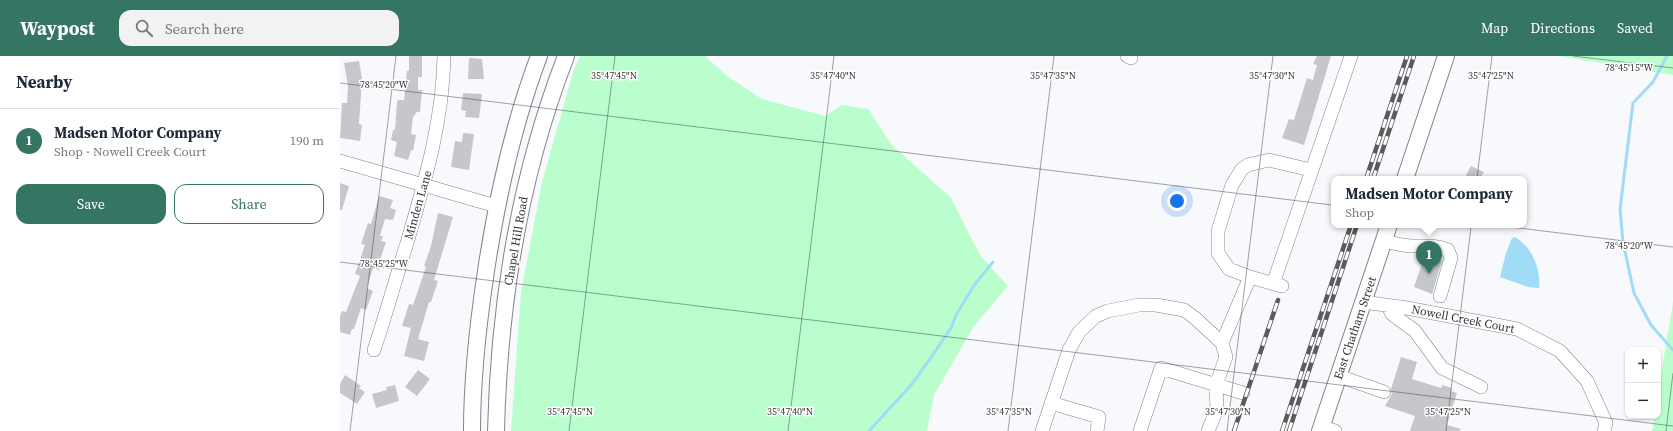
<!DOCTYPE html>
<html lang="en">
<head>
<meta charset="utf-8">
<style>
  :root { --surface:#fff; --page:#f2f2f3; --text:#1f2937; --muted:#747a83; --line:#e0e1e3; --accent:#357564 }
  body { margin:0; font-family:"Source Serif 4",serif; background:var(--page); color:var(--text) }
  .controls { position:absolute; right:12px; bottom:12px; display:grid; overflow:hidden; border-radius:8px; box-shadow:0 1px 3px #0004 }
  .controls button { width:36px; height:36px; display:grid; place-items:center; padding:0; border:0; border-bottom:1px solid var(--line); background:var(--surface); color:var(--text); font:20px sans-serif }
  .you { position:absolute; left:837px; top:145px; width:14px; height:14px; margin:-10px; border:3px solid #fff; border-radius:50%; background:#1a73e8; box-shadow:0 0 0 6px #1a73e833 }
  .badge { display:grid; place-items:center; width:26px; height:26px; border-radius:50%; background:var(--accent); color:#fff; font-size:13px; font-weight:700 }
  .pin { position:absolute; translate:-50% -33px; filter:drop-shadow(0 1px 2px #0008) }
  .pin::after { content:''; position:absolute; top:21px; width:14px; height:12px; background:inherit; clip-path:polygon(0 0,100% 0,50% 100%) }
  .popup { position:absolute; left:991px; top:120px; width:196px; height:52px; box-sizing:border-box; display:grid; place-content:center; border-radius:8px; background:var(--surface); filter:drop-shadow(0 1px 3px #0005); font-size:13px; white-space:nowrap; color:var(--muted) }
  .popup b { font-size:15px; color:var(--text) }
  .popup::after { content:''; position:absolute; left:50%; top:100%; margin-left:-8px; border:8px solid transparent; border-top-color:var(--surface) }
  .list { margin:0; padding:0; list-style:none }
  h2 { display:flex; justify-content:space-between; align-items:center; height:52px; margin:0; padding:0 16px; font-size:17px }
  h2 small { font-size:13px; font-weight:400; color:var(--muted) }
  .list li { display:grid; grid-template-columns:26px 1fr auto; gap:12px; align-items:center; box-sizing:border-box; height:64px; padding:0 16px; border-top:1px solid var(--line) }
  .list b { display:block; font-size:15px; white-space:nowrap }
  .list p { margin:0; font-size:13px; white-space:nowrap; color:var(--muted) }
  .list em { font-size:13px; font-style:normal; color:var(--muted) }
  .actions { display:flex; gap:8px; padding:12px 16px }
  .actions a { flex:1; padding:9px 0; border:1px solid var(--accent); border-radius:12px; text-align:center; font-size:14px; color:var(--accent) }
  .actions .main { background:var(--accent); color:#fff }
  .icon { flex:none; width:22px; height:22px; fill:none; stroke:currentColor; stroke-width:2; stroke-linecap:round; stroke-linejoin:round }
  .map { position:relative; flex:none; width:1333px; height:375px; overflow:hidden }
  header { display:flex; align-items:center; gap:24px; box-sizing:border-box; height:56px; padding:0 20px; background:var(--accent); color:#fff }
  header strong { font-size:19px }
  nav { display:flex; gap:22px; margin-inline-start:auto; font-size:14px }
  .search { width:280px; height:36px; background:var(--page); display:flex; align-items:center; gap:10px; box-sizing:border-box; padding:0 14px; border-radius:12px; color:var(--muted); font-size:15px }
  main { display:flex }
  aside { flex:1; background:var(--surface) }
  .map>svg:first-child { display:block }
</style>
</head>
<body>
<header>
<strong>Waypost</strong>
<div class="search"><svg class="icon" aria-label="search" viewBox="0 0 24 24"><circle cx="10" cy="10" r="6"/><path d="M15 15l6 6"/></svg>Search here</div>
<nav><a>Map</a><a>Directions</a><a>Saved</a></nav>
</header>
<main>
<aside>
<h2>Nearby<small></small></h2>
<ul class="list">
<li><span class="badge">1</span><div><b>Madsen Motor Company</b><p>Shop · Nowell Creek Court</p></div><em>190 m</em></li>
</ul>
<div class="actions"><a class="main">Save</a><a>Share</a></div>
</aside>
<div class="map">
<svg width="1333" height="375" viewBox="0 0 1333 375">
  <rect width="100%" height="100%" fill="#f8f9fd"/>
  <path fill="#bafece" d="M 240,0 L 365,0 L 387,20 L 422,43 L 485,60 L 502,49 L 528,53 L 552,89 L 611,142 L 640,199 L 668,230 L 634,270 L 594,339 L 587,375 L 171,375 L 181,236 L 202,126 L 234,13 Z
    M 1220,0 L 1333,0 L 1333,19 L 1219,0 Z
    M 1333,246 L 1333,375 L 1312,375 L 1315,360 L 1318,360 L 1318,338 Z"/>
  <path fill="#a1dcf6" d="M 1175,181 C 1192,191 1201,213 1199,232 L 1188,231 L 1160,221 L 1166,197 L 1172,182 Z"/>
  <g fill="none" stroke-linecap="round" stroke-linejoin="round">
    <path stroke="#a1dcf6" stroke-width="3" d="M 1327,0 L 1313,26 L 1293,47 L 1280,153 L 1283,186 L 1294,237 L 1311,269 L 1333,294
      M 529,375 L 572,328 L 590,303 L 611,272 L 616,259 L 635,228 L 653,206"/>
  </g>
  <path fill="#c5c7cb" d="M 69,0 L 82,0 L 82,21 L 78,21 L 78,34 L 82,34 L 80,56 L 77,56 L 73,61 L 71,78 L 76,79 L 73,95 L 71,94 L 68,104 L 54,100 L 57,86 L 51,84 L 53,74 L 55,74 L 57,46 L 58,44 L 64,44 L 67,15 L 69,15 Z
    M 977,0 L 991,0 L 964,89 L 942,82 L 949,63 L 954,64 L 967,22 L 973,24 L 977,9 L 973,8 Z
    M 129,2 L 142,3 L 144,23 L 128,23 Z
    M 19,5 L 22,23 L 19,68 L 22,69 L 20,85 L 0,82 L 2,47 L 7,47 L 8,30 L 4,7 Z
    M 123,37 L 142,38 L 139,62 L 125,61 L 126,55 L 121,54 Z
    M 123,77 L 134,78 L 129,114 L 111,111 L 115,85 L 122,86 Z
    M 1131,110 L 1144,116 L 1140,123 L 1124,123 Z
    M 0,127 L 9,130 L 2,154 L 0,154 Z
    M 39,140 L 53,144 L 50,152 L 56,154 L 53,164 L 45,163 L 40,180 L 43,180 L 41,185 L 46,186 L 40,204 L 42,205 L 39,214 L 33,212 L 27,232 L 33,235 L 26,254 L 21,252 L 14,273 L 12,273 L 10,279 L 0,276 L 0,260 L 2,255 L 6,256 L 20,220 L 15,218 L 25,189 L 21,188 L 28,167 L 31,168 Z
    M 98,157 L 113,161 L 94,224 L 98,225 L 91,246 L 89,246 L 78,283 L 89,286 L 84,305 L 64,300 L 71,272 L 62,270 L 69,248 L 73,249 L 86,211 L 84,210 L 91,190 Z
    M 1085,199 L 1102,205 L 1092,238 L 1074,231 Z
    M 1061,301 L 1077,306 L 1072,323 L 1101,332 L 1102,329 L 1112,332 L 1111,335 L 1117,337 L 1107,369 L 1121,373 L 1120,375 L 1070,375 L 1075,360 L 1045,350 L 1052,338 L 1051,333 Z
    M 78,314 L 90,323 L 77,340 L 65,331 Z
    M 5,319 L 21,330 L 19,332 L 25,336 L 17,348 L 0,337 L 0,328 Z
    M 55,329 L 59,345 L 36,352 L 32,338 L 47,334 L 46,331 Z"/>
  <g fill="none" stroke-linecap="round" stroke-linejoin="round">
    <g stroke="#838488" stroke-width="14">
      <path id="minor" d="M 787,0 L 791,2
        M 0,105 L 156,150
        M 1044,185 C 1053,187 1063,190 1073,190 C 1085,190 1096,189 1108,194 L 1111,202 L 1100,240
        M 933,228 L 1011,0
        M 942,230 L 910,221 L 889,213 L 878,197 L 878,175 L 892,129 L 902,113 L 908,109 L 929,104 L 971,114
        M 1023,246 L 1067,252 L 1177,273 L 1220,295 L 1247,325 L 1266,367 L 1264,375
        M 1048,250 L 1052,258 L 1075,275 L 1102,312 L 1141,331
        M 882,287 L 910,221
        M 34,294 C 46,258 56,222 67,187 C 85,125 103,65 104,0
        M 999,320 L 1044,336
        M 711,347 L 759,361 L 757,375
        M 982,371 L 995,375
        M 702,375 L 729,294 L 739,276 L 756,260 L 768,255 L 799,249 L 816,249 L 844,254 L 855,262 L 882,287 L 886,301 L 876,329 L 877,353 L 868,375
        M 800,375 L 821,312 L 903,337"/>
    </g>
    <g stroke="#838488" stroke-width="18">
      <path id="major" d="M 1065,123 L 1106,0
        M 132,375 C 132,321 138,268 146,215 C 157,142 173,69 199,0
        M 156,375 C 159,248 180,119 226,0
        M 980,375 L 1049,169"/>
    </g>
    <use href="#minor" stroke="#fff" stroke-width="13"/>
    <use href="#major" stroke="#fff" stroke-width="16"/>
    <g stroke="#5b5b5d" stroke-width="4.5">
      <path id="rail" d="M 1026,123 L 1067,0
        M 1033,123 L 1074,0
        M 894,375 L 938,244
        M 942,375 L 1011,169
        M 949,375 L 1017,169"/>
    </g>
    <use href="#rail" stroke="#fff" stroke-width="3" stroke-dasharray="9" stroke-linecap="butt"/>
  </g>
  <path fill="none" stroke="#353537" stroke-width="1" stroke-opacity="0.45" d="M 1233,0 L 1333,12M 0,27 L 1333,191M 0,206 L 1333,370M 10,375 L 56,0M 229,375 L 275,0M 448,375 L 494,0M 668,375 L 714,0M 887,375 L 933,0M 1106,375 L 1152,0M 1326,375 L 1333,317"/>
  <g text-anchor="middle" stroke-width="3" stroke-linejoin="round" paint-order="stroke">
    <g font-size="12" fill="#353537" stroke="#fff">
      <text transform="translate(78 149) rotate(-74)" y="4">Minden Lane</text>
      <text transform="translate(176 185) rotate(-80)" y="4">Chapel Hill Road</text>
      <text transform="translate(1123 263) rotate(11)" y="4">Nowell Creek Court</text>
      <text transform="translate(1015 272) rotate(-71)" y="4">East Chatham Street</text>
    </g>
  </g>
  <g font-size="10" text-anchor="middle" fill="#353537" stroke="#fff" stroke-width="3" stroke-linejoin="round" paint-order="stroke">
    <text x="1289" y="15">78°45'15"W</text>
    <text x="274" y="23">35°47'45"N</text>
    <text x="493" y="23">35°47'40"N</text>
    <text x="713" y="23">35°47'35"N</text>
    <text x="932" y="23">35°47'30"N</text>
    <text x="1151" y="23">35°47'25"N</text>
    <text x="44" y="32">78°45'20"W</text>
    <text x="1289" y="193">78°45'20"W</text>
    <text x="44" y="211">78°45'25"W</text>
    <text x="230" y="359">35°47'45"N</text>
    <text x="450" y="359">35°47'40"N</text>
    <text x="669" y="359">35°47'35"N</text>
    <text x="888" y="359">35°47'30"N</text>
    <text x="1108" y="359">35°47'25"N</text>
  </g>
</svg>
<div class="controls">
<button>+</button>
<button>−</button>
</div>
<div class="you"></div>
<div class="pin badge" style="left:1089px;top:218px">1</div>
<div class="popup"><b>Madsen Motor Company</b>Shop</div>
</div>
</main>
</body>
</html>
